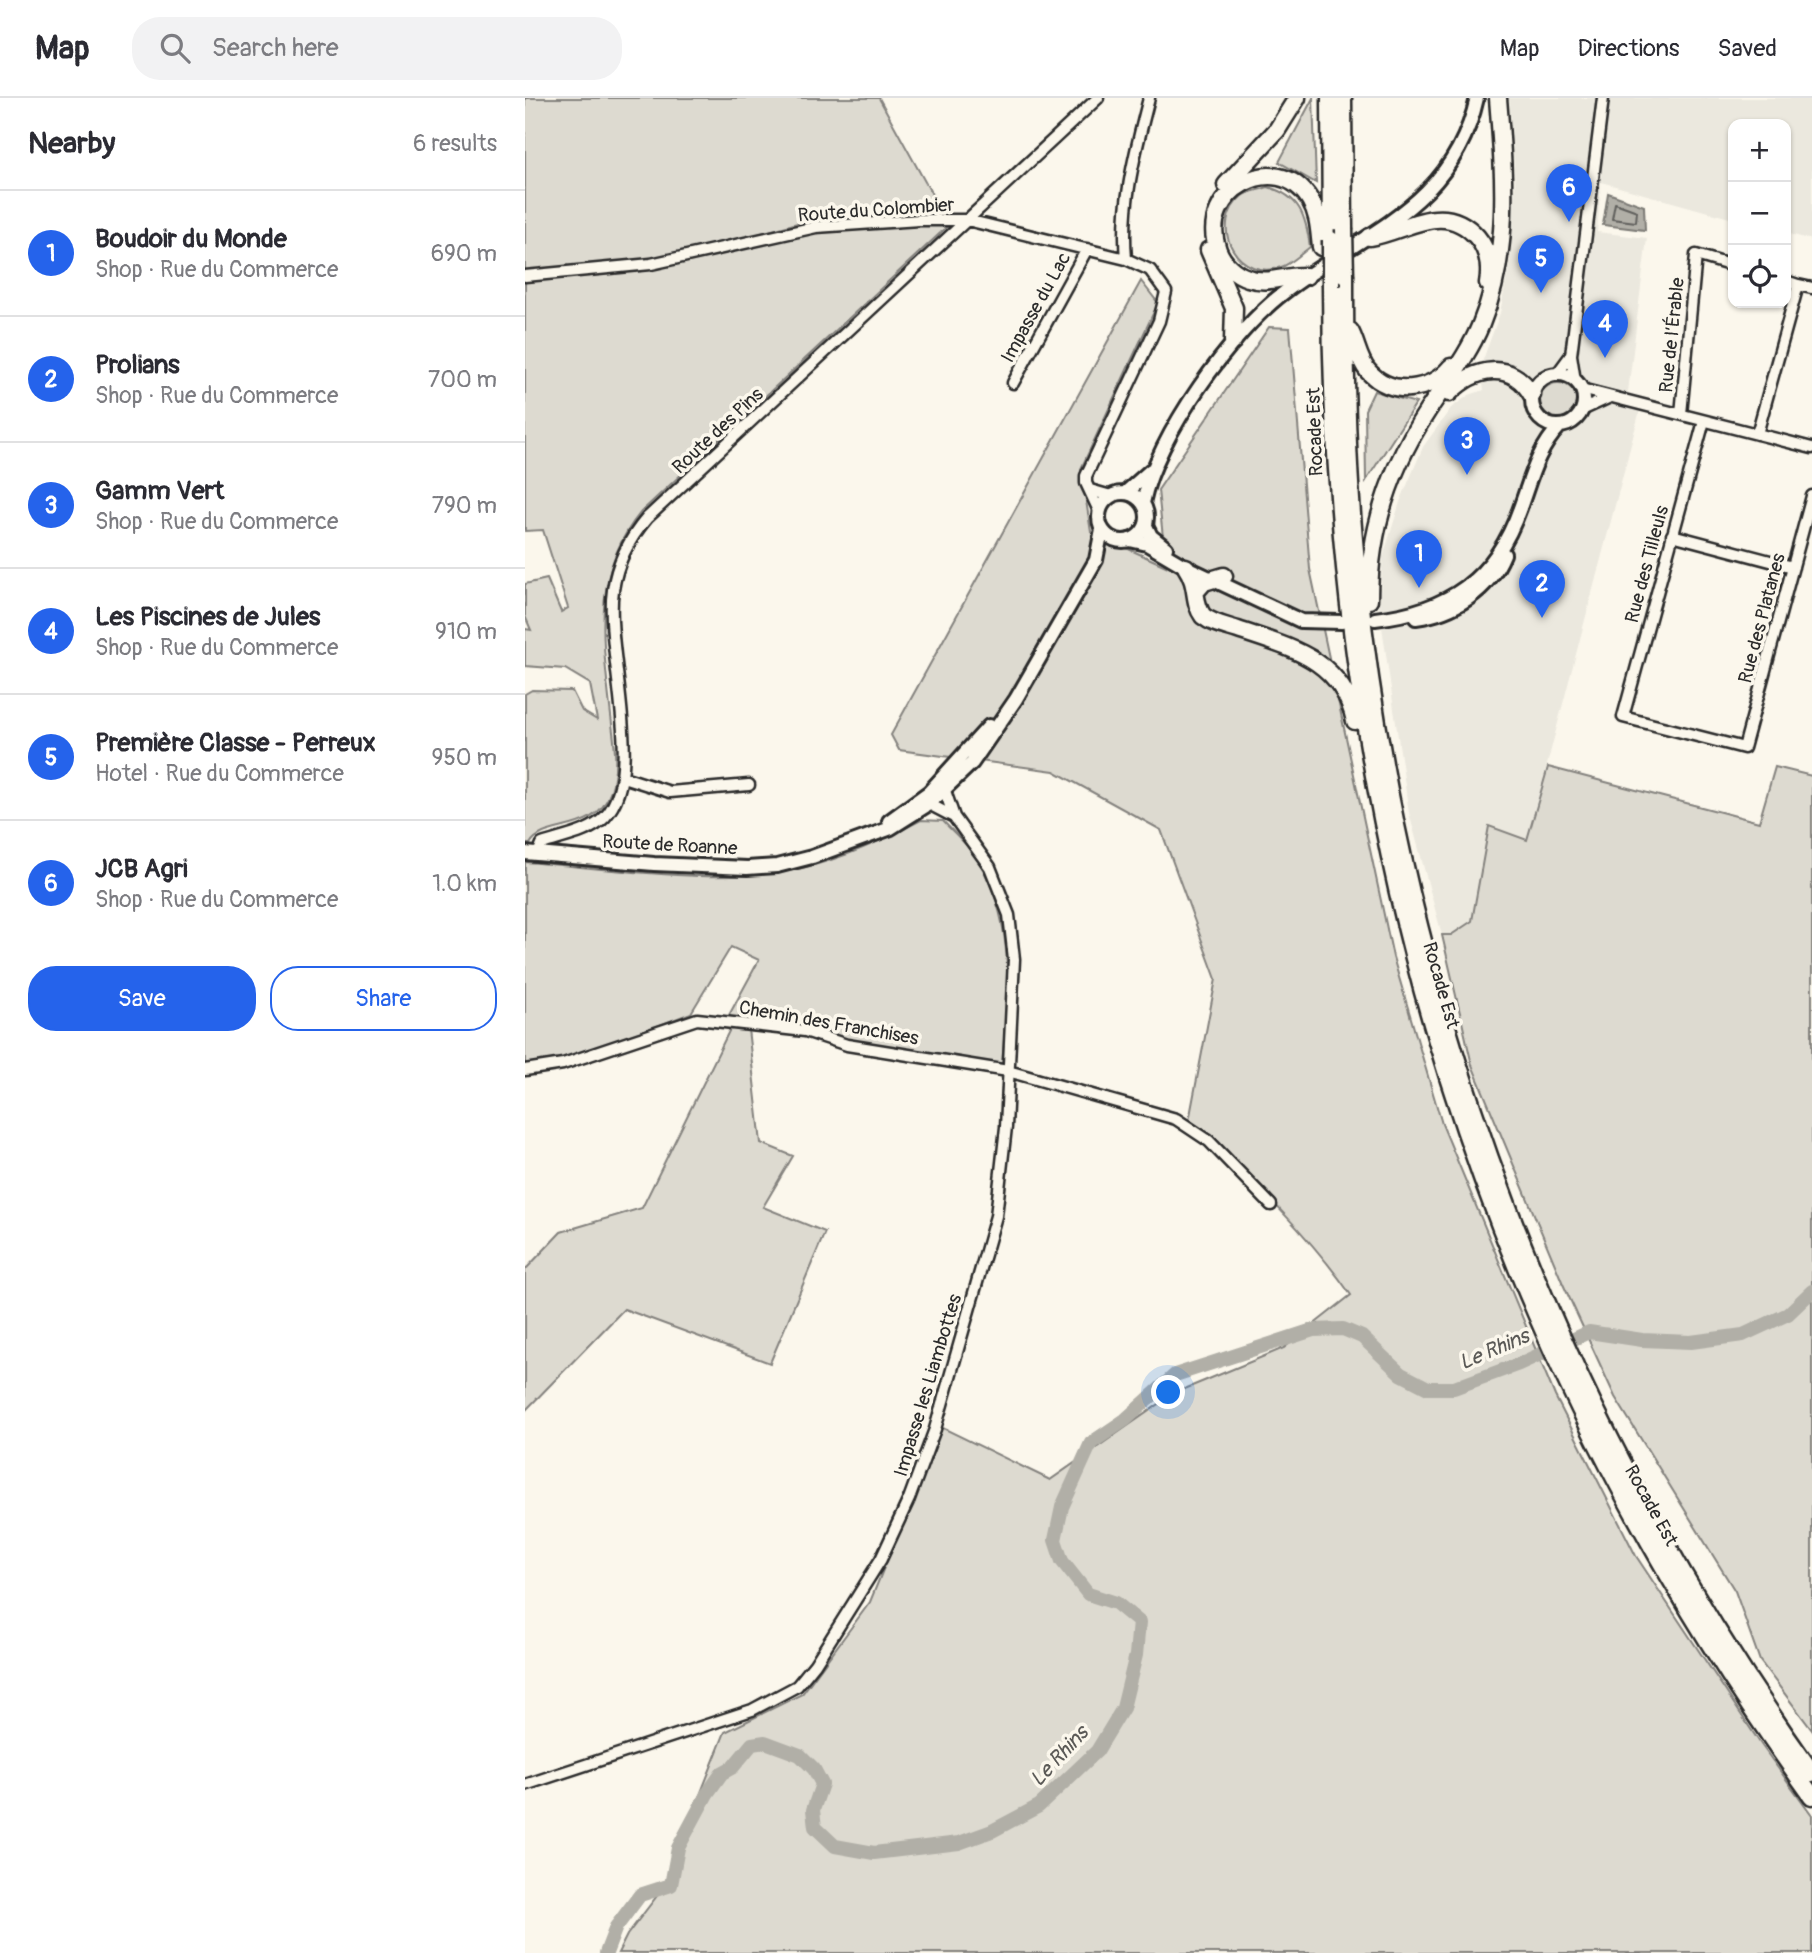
<!DOCTYPE html>
<html lang="en">
<head>
<meta charset="utf-8">
<style>
  :root { --surface:#fff; --page:#f2f2f3; --text:#2b2b33; --muted:#7c7c81; --line:#e1e1e2; --accent:#2563eb }
  body { margin:0; font-family:Pangolin,sans-serif; background:var(--page); color:var(--text) }
  .controls { position:absolute; right:21px; top:21px; display:grid; overflow:hidden; border-radius:14px; box-shadow:0 2px 5px #0004 }
  .controls button { width:63px; height:63px; display:grid; place-items:center; padding:0; border:0; border-bottom:2px solid var(--line); background:var(--surface); color:var(--text); font:35px sans-serif }
  .you { position:absolute; left:644px; top:1295px; width:24px; height:24px; margin:-18px; border:5px solid #fff; border-radius:50%; background:#1a73e8; box-shadow:0 0 0 10px #1a73e833 }
  .badge { display:grid; place-items:center; width:46px; height:46px; border-radius:50%; background:var(--accent); color:#fff; font-size:23px; font-weight:700 }
  .pin { position:absolute; translate:-50% -58px; filter:drop-shadow(0 2px 4px #0008) }
  .pin::after { content:''; position:absolute; top:37px; width:24px; height:21px; background:inherit; clip-path:polygon(0 0,100% 0,50% 100%) }
  .list { margin:0; padding:0; list-style:none }
  h2 { display:flex; justify-content:space-between; align-items:center; height:91px; margin:0; padding:0 28px; font-size:30px }
  h2 small { font-size:23px; font-weight:400; color:var(--muted) }
  .list li { display:grid; grid-template-columns:46px 1fr auto; gap:21px; align-items:center; box-sizing:border-box; height:126px; padding:0 28px; border-top:2px solid var(--line) }
  .list b { display:block; font-size:26px; white-space:nowrap }
  .list p { margin:0; font-size:23px; white-space:nowrap; color:var(--muted) }
  .list em { font-size:23px; font-style:normal; color:var(--muted) }
  .actions { display:flex; gap:14px; padding:21px 28px }
  .actions a { flex:1; padding:16px 0; border:2px solid var(--accent); border-radius:28px; text-align:center; font-size:24px; color:var(--accent) }
  .actions .main { background:var(--accent); color:#fff }
  .icon { flex:none; width:38px; height:38px; fill:none; stroke:currentColor; stroke-width:2; stroke-linecap:round; stroke-linejoin:round }
  .map { position:relative; flex:none; width:1287px; height:1855px; overflow:hidden }
  header { display:flex; align-items:center; gap:42px; box-sizing:border-box; height:98px; padding:0 35px; background:var(--surface); border-bottom:2px solid var(--line) }
  header strong { font-size:33px }
  nav { display:flex; gap:38px; margin-inline-start:auto; font-size:24px }
  .search { width:490px; height:63px; background:var(--page); display:flex; align-items:center; gap:18px; box-sizing:border-box; padding:0 24px; border-radius:28px; color:var(--muted); font-size:26px }
  main { display:flex }
  aside { flex:1; background:var(--surface) }
  .map>svg:first-child { display:block }
</style>
</head>
<body>
<header>
<strong>Map</strong>
<div class="search"><svg class="icon" aria-label="search" viewBox="0 0 24 24"><circle cx="10" cy="10" r="6"/><path d="M15 15l6 6"/></svg>Search here</div>
<nav><a>Map</a><a>Directions</a><a>Saved</a></nav>
</header>
<main>
<aside>
<h2>Nearby<small>6 results</small></h2>
<ul class="list">
<li><span class="badge">1</span><div><b>Boudoir du Monde</b><p>Shop · Rue du Commerce</p></div><em>690 m</em></li>
<li><span class="badge">2</span><div><b>Prolians</b><p>Shop · Rue du Commerce</p></div><em>700 m</em></li>
<li><span class="badge">3</span><div><b>Gamm Vert</b><p>Shop · Rue du Commerce</p></div><em>790 m</em></li>
<li><span class="badge">4</span><div><b>Les Piscines de Jules</b><p>Shop · Rue du Commerce</p></div><em>910 m</em></li>
<li><span class="badge">5</span><div><b>Première Classe - Perreux</b><p>Hotel · Rue du Commerce</p></div><em>950 m</em></li>
<li><span class="badge">6</span><div><b>JCB Agri</b><p>Shop · Rue du Commerce</p></div><em>1.0 km</em></li>
</ul>
<div class="actions"><a class="main">Save</a><a>Share</a></div>
</aside>
<div class="map">
<svg width="1287" height="1855" viewBox="0 0 1287 1855">
  <rect width="100%" height="100%" fill="#fbf7ec"/>
  <filter id="ink" filterUnits="userSpaceOnUse"><feTurbulence type="fractalNoise" baseFrequency=".0143" numOctaves="2"/><feDisplacementMap in="SourceGraphic" scale="14" xChannelSelector="R" yChannelSelector="G"/><feConvolveMatrix kernelMatrix="1 2 1 2 8 2 1 2 1" color-interpolation-filters="sRGB"/></filter>
  <g filter="url(#ink)">
    <path fill="#ebe8de" d="M 984,0 L 1287,0 L 1287,142 L 1261,135 L 1261,26 L 1208,26 L 1208,121 L 1076,84 L 1072,134 L 1122,140 L 1101,310 L 1115,312 L 1002,743 L 964,729 L 947,823 L 926,837 L 917,837 L 884,715 L 854,508 L 858,459 L 875,404 L 898,349 L 926,310 L 944,297 L 959,292 L 955,270 L 975,215 L 985,161 L 990,84 Z"/>
    <path fill="#dddad0" stroke="#84827e" stroke-width="2" d="M 0,0 L 354,0 L 415,111 L 294,119 L 158,157 L 0,176 Z
      M 788,0 L 791,85 L 754,64 Z
      M 743,89 C 775,98 781,118 785,149 C 777,155 768,164 759,168 C 714,187 681,128 717,98 C 723,93 735,92 743,89 Z
      M 425,126 L 116,414 C 65,476 78,544 86,618 C 89,643 94,668 86,693 C 70,739 20,721 5,746 L 0,746 L 0,596 L 7,592 L 47,593 L 57,613 L 72,622 L 65,586 L 40,571 L 0,568 L 0,531 L 6,532 L 0,518 L 0,486 L 22,481 L 36,514 L 43,510 L 18,432 L 0,433 L 0,183 L 127,171 L 291,134 Z
      M 616,183 L 633,205 L 556,371 L 566,434 L 641,468 L 633,392 L 744,229 L 765,230 L 785,471 L 868,859 L 917,1026 L 1030,1298 L 1111,1458 L 1237,1648 L 1287,1717 L 1287,1855 L 93,1855 L 102,1837 L 138,1790 L 200,1634 L 277,1596 L 345,1504 L 416,1329 L 525,1382 L 650,1295 L 759,1250 L 826,1197 C 780,1131 722,1078 664,1023 L 691,881 L 636,732 L 529,673 L 374,652 L 366,637 Z
      M1014 304a19 19 0 1 1 38 0a19 19 0 1 1-38 0Z
      M 849,293 L 891,305 L 841,383 L 840,312 Z
      M 1023,669 L 1234,724 L 1250,669 L 1287,678 L 1287,1632 L 1235,1563 L 1210,1493 L 1090,1299 L 1038,1186 L 947,967 L 917,837 L 926,837 L 947,823 L 964,728 L 1002,742 Z
      M 396,722 L 418,723 C 429,735 442,746 451,759 C 493,827 482,894 477,969 L 321,943 L 271,927 L 203,919 L 234,862 L 206,849 L 166,915 L 62,955 L 29,965 L 0,969 L 0,764 C 84,770 197,789 277,770 C 320,760 358,742 396,722 Z
      M 205,931 L 223,931 L 236,1045 L 268,1058 L 238,1109 L 300,1134 L 245,1265 L 99,1211 L 0,1313 L 0,1172 L 36,1134 L 117,1110 Z"/>
    <path fill="#b1afa7" stroke="#7b7a75" stroke-width="2" d="M 1083,95 L 1119,108 L 1120,132 L 1078,127 Z"/>
    <g fill="none" stroke-linecap="round" stroke-linejoin="round">
      <path stroke="#61605d" stroke-width="2" d="M 1090,105 L 1112,113 L 1111,124 L 1087,121 Z"/>
      <path stroke="#b1afa7" stroke-width="14" d="M 81,1855 L 91,1829 L 115,1797 L 146,1787 L 153,1750 L 182,1696 L 197,1675 L 208,1669 L 227,1646 L 240,1644 L 275,1657 L 289,1671 L 297,1686 L 288,1712 L 290,1729 L 310,1748 L 349,1755 L 434,1745 L 467,1733 L 514,1708 L 572,1653 L 598,1610 L 611,1557 L 614,1524 L 591,1505 L 563,1496 L 537,1463 L 530,1442 L 537,1409 L 566,1345 L 600,1322 L 650,1277 L 788,1232 L 818,1231 L 837,1239 L 876,1276 L 903,1290 L 929,1290 L 994,1266 L 1064,1234 L 1117,1242 L 1166,1244 L 1218,1237 L 1263,1216 L 1287,1193"/>
      <g stroke="#2b2b2b" stroke-width="15">
        <path id="minor" d="M 601,161 C 596,105 610,55 624,0
          M 0,178 L 126,166 L 291,129 L 394,122 L 442,122 L 601,161 L 625,172 L 641,194 L 634,223 L 561,378 L 561,385 L 575,415
          M 1273,187 L 1287,190
          M 1032,276 L 1046,257
          M 1050,283 L 1046,257 L 1078,0
          M 488,285 L 562,151
          M 1056,291 L 1287,350
          M 1057,312 L 1083,300
          M 1156,316 L 1171,157 L 1208,168
          M 1179,323 L 1098,619 L 1219,650 L 1287,398
          M 1232,336 L 1273,187 L 1261,183
          M 565,392 L 586,398
          M 1147,437 L 1268,469
          M 98,679 L 145,694 L 224,687
          M 404,706 L 429,719
          M 13,756 L 17,746 C 38,739 65,735 80,719 C 122,674 79,552 88,492 C 92,464 104,441 122,420 L 573,0
          M 0,972 L 38,966 L 172,921 L 280,933 L 322,947 L 483,973 L 651,1021 L 684,1043 L 746,1107
          M 0,1687 L 227,1612 L 272,1588 L 290,1566 L 356,1461 L 384,1401 L 410,1331 L 471,1118 L 481,1029 L 489,861 L 484,817 L 465,769 L 429,719 L 420,693 L 413,690"/>
      </g>
      <g stroke="#2b2b2b" stroke-width="18">
        <path id="tertiary" d="M1007 302a26 26 0 1 1 52 0a26 26 0 1 1-52 0Z
          M 621,428 L 626,438 L 641,450
          M 605,442 L 622,446 L 661,469 L 776,523 L 817,524
          M 891,520 C 929,515 964,493 979,456
          M 850,521 C 923,513 970,481 995,410 C 1006,380 1012,352 1035,328"/>
      </g>
      <g stroke="#2b2b2b" stroke-width="18">
        <path id="secondary" d="M 600,395 L 626,372
          M574 419a24 24 0 1 1 48 0a24 24 0 1 1-48 0Z
          M 618,405 C 631,339 707,233 761,193 C 840,133 928,109 952,0
          M 364,723 L 404,694 L 464,628
          M 0,755 L 129,766 L 222,770 L 252,768 L 287,759 L 366,730 L 404,706 L 447,665 L 491,601 L 571,462 L 577,431"/>
      </g>
      <g stroke="#2b2b2b" stroke-width="21">
        <path id="trunk" d="M 805,0 L 806,142
          M 818,0 L 819,131
          M 701,87 L 752,32 L 772,0
          M 845,139 C 882,133 919,101 952,139 C 963,152 966,168 963,185
          M 684,152 L 709,210 L 708,243
          M 781,178 C 761,177 743,187 723,180 C 710,176 698,165 693,152 C 671,94 752,48 785,102 C 794,117 794,133 796,149
          M 820,178 C 820,280 822,382 833,483 C 878,913 1036,1323 1287,1675
          M 806,188 C 807,746 959,1244 1287,1698
          M 825,233 C 832,246 833,261 843,273 C 866,299 905,294 926,269
          M 924,295 C 950,269 987,262 1007,297
          M 661,469 C 674,488 667,503 678,518 C 688,526 701,528 713,532 C 766,550 817,561 830,623
          M 672,492 L 679,484 L 699,478
          M 844,502 C 844,432 865,370 903,312 C 922,283 943,258 956,226 C 986,153 979,77 973,0"/>
      </g>
      <use href="#minor" stroke="#fbf7ec" stroke-width="10"/>
      <use href="#tertiary" stroke="#fbf7ec" stroke-width="12"/>
      <use href="#secondary" stroke="#fbf7ec" stroke-width="12"/>
      <use href="#trunk" stroke="#fbf7ec" stroke-width="16"/>
      <g stroke="#2b2b2b" stroke-width="21" stroke-linecap="butt">
        <path id="trunk-bridge" d="M 819,131 L 820,178
          M 806,142 L 806,188"/>
      </g>
      <use href="#trunk-bridge" stroke="#fbf7ec" stroke-width="16"/>
    </g>
  </g>
  <g text-anchor="middle" stroke-width="7" stroke-linejoin="round" paint-order="stroke">
    <g font-size="19" fill="#2b2b2b" stroke="#fbf7ec">
      <text transform="translate(351 111) rotate(-4)" y="7">Route du Colombier</text>
      <text transform="translate(510 209) rotate(-61)" y="7">Impasse du Lac</text>
      <text transform="translate(1146 237) rotate(-84)" y="7">Rue de l’Érable</text>
      <text transform="translate(192 332) rotate(-43)" y="7">Route des Pins</text>
      <text transform="translate(789 334) rotate(-92)" y="7">Rocade Est</text>
      <text transform="translate(1121 466) rotate(-75)" y="7">Rue des Tilleuls</text>
      <text transform="translate(1236 520) rotate(-75)" y="7">Rue des Platanes</text>
      <text transform="translate(145 746) rotate(3)" y="7">Route de Roanne</text>
      <text transform="translate(917 887) rotate(74)" y="7">Rocade Est</text>
      <text transform="translate(304 924) rotate(10)" y="7">Chemin des Franchises</text>
      <text transform="translate(402 1287) rotate(-73)" y="7">Impasse les Liambottes</text>
      <text transform="translate(1127 1407) rotate(61)" y="7">Rocade Est</text>
    </g>
    <g font-size="21" font-style="italic" fill="#5a5956" stroke="#fbf7ec">
      <text transform="translate(969 1251) rotate(-23)" y="7">Le Rhins</text>
      <text transform="translate(534 1658) rotate(-47)" y="7">Le Rhins</text>
    </g>
  </g>
</svg>
<div class="controls">
<button>+</button>
<button>−</button>
<button><svg class="icon" aria-label="locate" viewBox="0 0 24 24"><circle cx="12" cy="12" r="6"/><path d="M12 2v4M12 18v4M2 12h4M18 12h4"/></svg></button>
</div>
<div class="you"></div>
<div class="pin badge" style="left:894px;top:490px">1</div>
<div class="pin badge" style="left:1017px;top:520px">2</div>
<div class="pin badge" style="left:942px;top:377px">3</div>
<div class="pin badge" style="left:1080px;top:260px">4</div>
<div class="pin badge" style="left:1016px;top:195px">5</div>
<div class="pin badge" style="left:1044px;top:124px">6</div>
</div>
</main>
</body>
</html>
